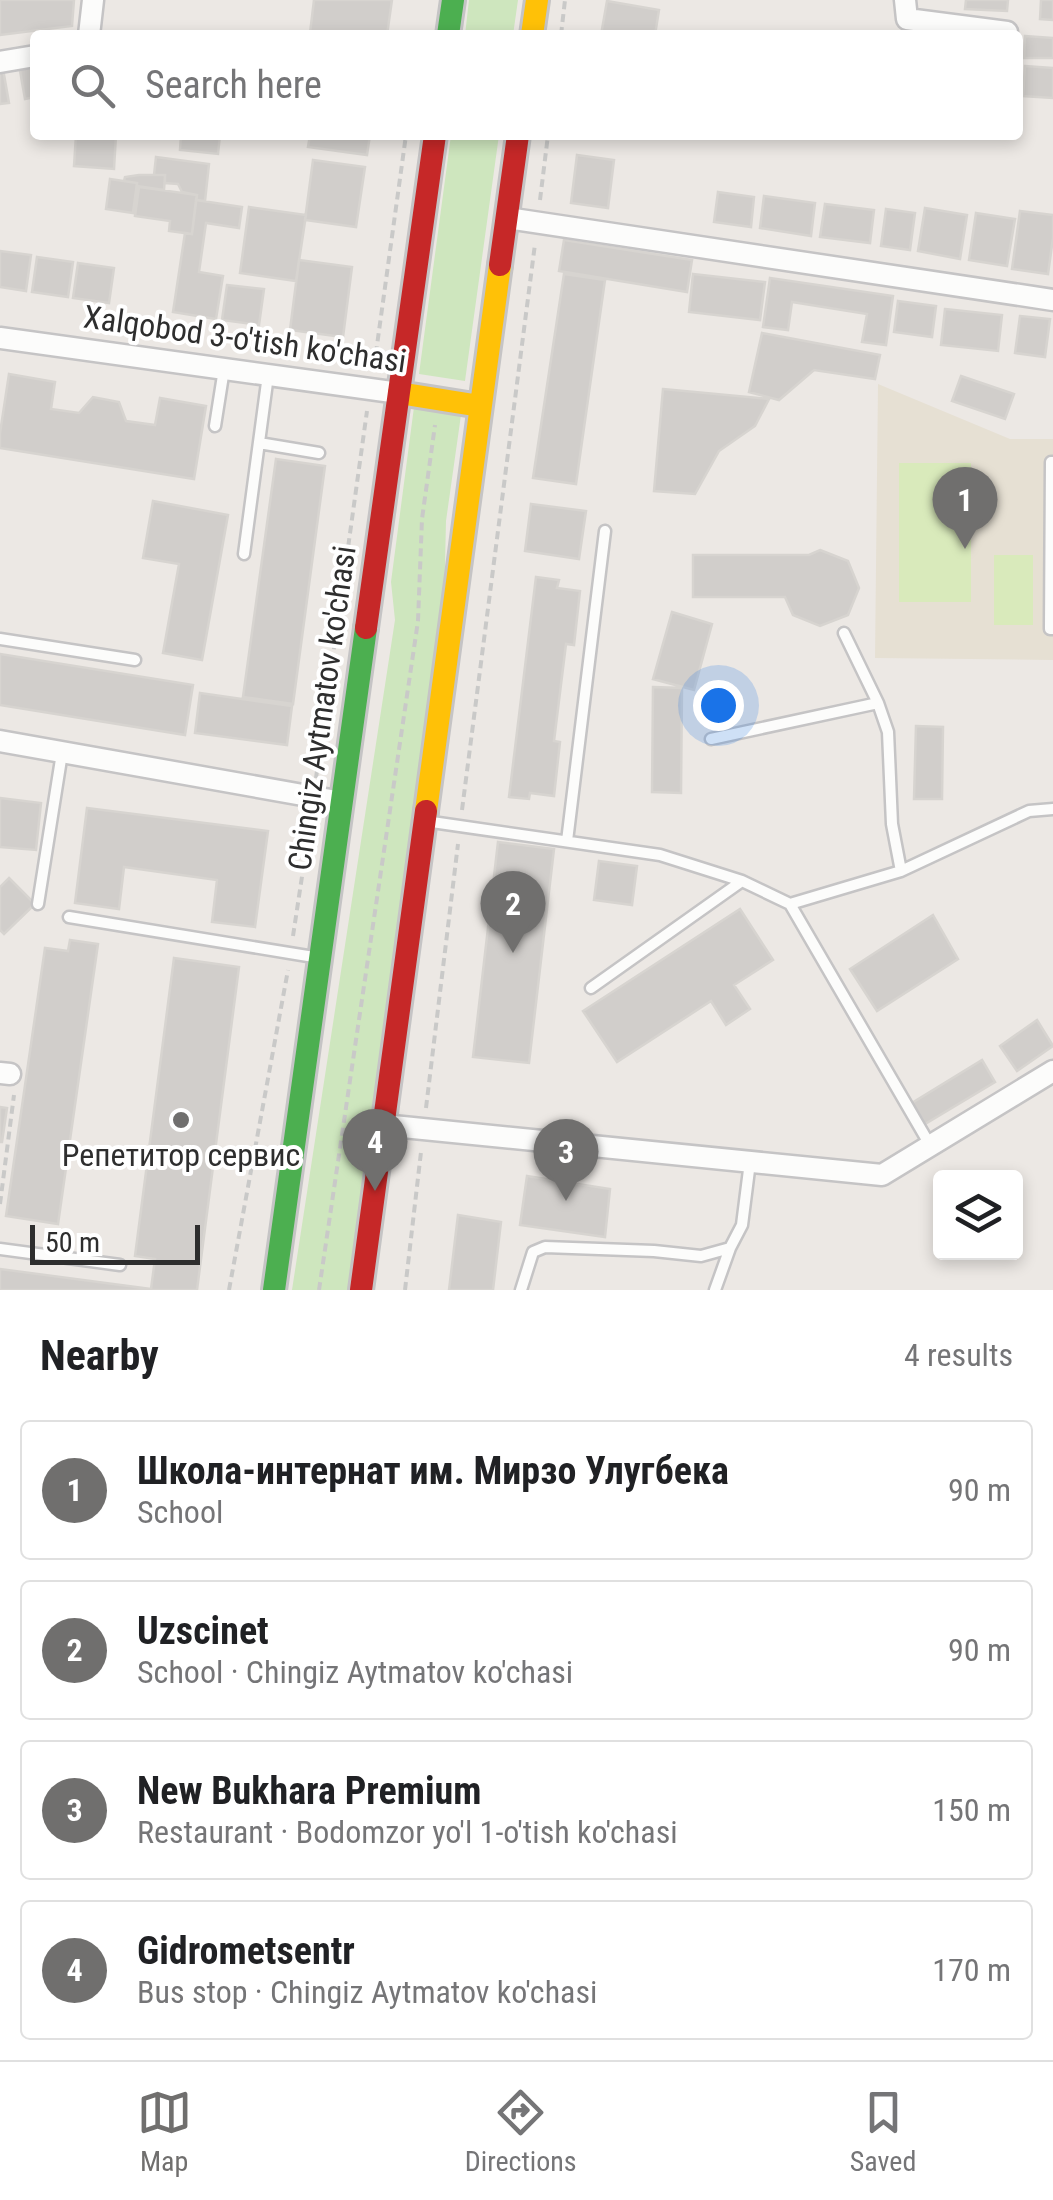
<!DOCTYPE html>
<html lang="en">
<head>
<meta charset="utf-8">
<style>
  :root { --surface:#fff; --page:#f6f6f6; --text:#202124; --muted:#757577; --line:#e0e0e0; --accent:#706f6e }
  body { margin:0; font-family:"Roboto Condensed",sans-serif; background:var(--page); color:var(--text) }
  .controls { position:absolute; right:30px; bottom:30px; display:grid; overflow:hidden; border-radius:10px; box-shadow:0 5px 15px #0003 }
  .controls button { width:90px; height:90px; display:grid; place-items:center; padding:0; border:0; border-bottom:2px solid var(--line); background:var(--surface); color:var(--text); font:50px sans-serif }
  .scale { position:absolute; left:30px; bottom:25px; width:170px; box-sizing:border-box; padding-left:10px; border:5px solid #2e2e2e; border-top:0; font-size:28px; line-height:35px; white-space:nowrap; color:#2e2e2e; -webkit-text-stroke:8px #fff; paint-order:stroke }
  .you { position:absolute; left:718px; top:705px; width:35px; height:35px; margin:-25px; border:8px solid #fff; border-radius:50%; background:#1a73e8; box-shadow:0 0 0 15px #1a73e833 }
  .badge { display:grid; place-items:center; width:65px; height:65px; border-radius:50%; background:var(--accent); color:#fff; font-size:32px; font-weight:700 }
  .pin { position:absolute; translate:-50% -82px; filter:drop-shadow(0 2px 5px #0008) }
  .pin::after { content:''; position:absolute; top:52px; width:35px; height:30px; background:inherit; clip-path:polygon(0 0,100% 0,50% 100%) }
  .list { margin:0; padding:0; list-style:none }
  h2 { display:flex; justify-content:space-between; align-items:center; height:130px; margin:0; padding:0 40px; font-size:42px }
  h2 small { font-size:32px; font-weight:400; color:var(--muted) }
  .list li { display:grid; grid-template-columns:65px 1fr auto; gap:30px; align-items:center; box-sizing:border-box; height:140px; margin:0 20px 20px; padding:0 20px; border:2px solid var(--line); border-radius:10px }
  .list b { display:block; font-size:38px; white-space:nowrap }
  .list p { margin:0; font-size:32px; white-space:nowrap; color:var(--muted) }
  .list em { font-size:32px; font-style:normal; color:var(--muted) }
  .icon { flex:none; width:55px; height:55px; fill:none; stroke:currentColor; stroke-width:2; stroke-linecap:round; stroke-linejoin:round }
  .map { position:relative; flex:none; width:1053px; height:1290px; overflow:hidden }
  .search { position:absolute; background:var(--surface); box-shadow:0 5px 15px #0003; left:30px; right:30px; top:30px; height:110px; display:flex; align-items:center; gap:25px; box-sizing:border-box; padding:0 35px; border-radius:10px; color:var(--muted); font-size:38px }
  .sheet { height:770px; background:var(--surface) }
  nav { display:flex; justify-content:space-around; align-items:center; box-sizing:border-box; height:140px; border-top:2px solid var(--line); background:var(--surface); font-size:28px; color:var(--muted) }
  nav a { display:grid; justify-items:center; gap:5px }
  nav .on { color:var(--accent) }
  .map>svg:first-child { display:block }
</style>
</head>
<body>
<div class="map">
<svg width="1053" height="1290" viewBox="0 0 1053 1290">
  <rect width="100%" height="100%" fill="#ece8e4"/>
  <path fill="#e6e0d3" d="M 878,384 L 1010,439 L 1053,439 L 1053,660 L 875,658 Z"/>
  <path fill="#cee6be" d="M 469,0 L 518,0 L 513,35 L 465,35 Z
    M 451,135 L 499,135 L 465,381 L 419,374 Z
    M 414,407 L 461,415 L 446,521 L 444,609 L 348,1290 L 292,1290 L 395,620 L 391,582 Z"/>
  <path fill="#d9eabb" d="M 899,463 L 971,463 L 971,602 L 899,602 Z
    M 994,555 L 1033,555 L 1033,625 L 994,625 Z"/>
  <path fill="#d1cecb" stroke="#d7d4d0" stroke-width="2.5" d="M 0,0 L 74,0 L 72,26 L 0,35 Z
    M 314,0 L 392,0 L 387,35 L 310,33 Z
    M 966,0 L 1008,0 L 1007,11 L 965,9 Z
    M 1041,0 L 1053,0 L 1053,20 L 1040,19 Z
    M 607,1 L 659,10 L 655,35 L 601,35 Z
    M 1025,36 L 1053,38 L 1053,58 L 1024,58 Z
    M 35,63 L 35,97 L 25,99 L 19,65 Z
    M 1025,66 L 1053,68 L 1053,98 L 1023,96 Z
    M 3,69 L 9,103 L 0,104 L 0,70 Z
    M 76,135 L 116,135 L 114,169 L 74,166 Z
    M 181,135 L 220,135 L 218,154 L 180,150 Z
    M 310,135 L 370,135 L 367,155 L 308,147 Z
    M 577,155 L 614,160 L 608,208 L 571,203 Z
    M 156,157 L 209,164 L 205,201 L 196,200 L 197,195 L 182,192 L 178,184 L 165,183 L 165,175 L 154,175 Z
    M 313,160 L 365,167 L 356,227 L 305,220 Z
    M 139,175 L 165,175 L 164,190 L 137,186 L 137,183 L 124,181 L 125,177 Z
    M 110,179 L 137,183 L 133,213 L 106,209 Z
    M 139,187 L 197,195 L 192,234 L 169,231 L 170,221 L 135,216 Z
    M 718,192 L 754,197 L 751,227 L 714,222 Z
    M 764,196 L 815,203 L 811,236 L 760,228 Z
    M 196,200 L 242,207 L 239,228 L 206,223 L 199,272 L 223,276 L 216,319 L 173,312 L 185,233 L 192,234 Z
    M 825,204 L 874,210 L 870,243 L 820,237 Z
    M 249,207 L 306,215 L 296,281 L 240,273 Z
    M 925,208 L 967,215 L 960,259 L 918,251 Z
    M 886,209 L 915,213 L 910,250 L 881,246 Z
    M 1020,211 L 1053,215 L 1053,238 L 1048,274 L 1012,269 Z
    M 976,213 L 1015,219 L 1007,266 L 969,260 Z
    M 564,240 L 692,260 L 687,292 L 559,271 Z
    M 0,251 L 31,255 L 26,291 L 0,287 Z
    M 37,257 L 73,262 L 68,297 L 32,292 Z
    M 299,260 L 352,267 L 343,337 L 290,330 Z
    M 78,263 L 114,268 L 109,303 L 73,298 Z
    M 564,274 L 605,280 L 576,484 L 533,478 Z
    M 693,274 L 765,282 L 760,320 L 689,312 Z
    M 770,278 L 893,296 L 886,345 L 862,342 L 867,314 L 792,302 L 788,330 L 763,327 Z
    M 227,285 L 264,289 L 259,325 L 222,320 Z
    M 898,301 L 936,306 L 932,337 L 894,332 Z
    M 945,309 L 1002,315 L 998,351 L 941,345 Z
    M 1020,316 L 1050,319 L 1045,357 L 1015,353 Z
    M 762,333 L 880,355 L 875,379 L 814,370 L 779,400 L 749,392 Z
    M 9,374 L 55,382 L 51,409 L 79,413 L 93,397 L 119,402 L 126,421 L 155,425 L 160,398 L 206,406 L 194,479 L 0,448 L 0,433 Z
    M 961,376 L 1014,394 L 1005,419 L 952,401 Z
    M 663,389 L 769,399 L 755,426 L 719,451 L 695,494 L 654,491 Z
    M 276,459 L 325,466 L 293,704 L 243,697 Z
    M 153,501 L 228,515 L 202,660 L 163,653 L 179,564 L 143,558 Z
    M 531,504 L 586,511 L 579,559 L 525,551 Z
    M 820,550 L 848,561 L 859,588 L 848,615 L 820,626 L 793,615 L 785,597 L 693,597 L 693,555 L 809,555 Z
    M 536,577 L 559,580 L 557,588 L 580,591 L 574,645 L 566,644 L 554,741 L 560,742 L 554,796 L 530,793 L 529,799 L 509,797 Z
    M 672,612 L 712,624 L 694,690 L 653,679 Z
    M 0,654 L 193,685 L 185,735 L 0,705 Z
    M 653,687 L 682,688 L 681,793 L 652,792 Z
    M 200,693 L 292,706 L 287,745 L 195,733 Z
    M 916,726 L 943,727 L 942,799 L 914,799 Z
    M 0,798 L 41,803 L 36,850 L 0,847 Z
    M 87,808 L 268,831 L 255,927 L 212,922 L 217,880 L 124,867 L 119,909 L 75,903 Z
    M 498,842 L 554,849 L 529,1063 L 473,1057 Z
    M 599,861 L 637,866 L 632,905 L 594,900 Z
    M 9,878 L 35,904 L 4,934 L 0,930 L 0,887 Z
    M 740,909 L 773,960 L 734,985 L 750,1009 L 726,1025 L 711,1001 L 617,1062 L 583,1011 Z
    M 933,915 L 958,959 L 877,1011 L 850,969 Z
    M 70,940 L 98,944 L 58,1224 L 6,1216 L 45,948 L 68,951 Z
    M 174,958 L 239,967 L 197,1290 L 0,1290 L 0,1269 L 151,1289 L 155,1259 L 135,1256 Z
    M 1037,1020 L 1053,1046 L 1017,1071 L 1000,1046 Z
    M 982,1060 L 995,1082 L 925,1124 L 912,1103 Z
    M 0,1107 L 7,1108 L 2,1142 L 0,1142 Z
    M 527,1176 L 610,1189 L 605,1237 L 520,1225 Z
    M 458,1215 L 501,1222 L 493,1290 L 449,1290 Z"/>
  <g fill="none" stroke-linecap="round" stroke-linejoin="round">
    <g stroke="#c5c4c5" stroke-width="15">
      <path id="lane" d="M 215,426 L 224,369
        M 259,443 L 319,453
        M 1053,462 L 1051,462 L 1050,629 L 1053,629
        M 244,554 L 268,375
        M 844,633 L 878,703
        M 0,639 L 135,660
        M 711,739 L 878,703 L 888,732 L 892,824 L 901,871
        M 425,821 L 660,855 L 742,881 L 790,904 L 901,871 L 1029,811 L 1053,809
        M 567,841 L 605,531
        M 38,904 L 62,753
        M 790,904 L 930,1145
        M 69,917 L 320,958
        M 591,988 L 742,881
        M 0,1249 L 120,1265
        M 521,1290 L 533,1252 L 545,1247 L 654,1251 L 701,1256 L 730,1248 L 742,1225 L 750,1162
        M 715,1290 L 730,1248"/>
    </g>
    <g stroke="#c5c4c5" stroke-width="25">
      <path id="street" d="M 905,0 L 907,19 L 1007,32
        M 89,35 L 93,0
        M 0,62 L 35,56
        M 507,218 L 1053,300
        M 0,338 L 399,393
        M 0,741 L 342,802
        M 0,1073 L 10,1074
        M 383,1125 L 882,1175 L 1053,1071"/>
    </g>
    <g stroke="#c5c4c5" stroke-width="28">
      <path id="fast" d="M 448,35 L 453,0
        M 274,1290 L 366,628"/>
    </g>
    <g stroke="#c5c4c5" stroke-width="28">
      <path id="slow" d="M 532,35 L 537,0
        M 399,393 L 480,406
        M 426,811 L 500,265"/>
    </g>
    <g stroke="#c5c4c5" stroke-width="28">
      <path id="jam" d="M 500,265 L 518,135
        M 366,628 L 435,135
        M 361,1290 L 426,811"/>
    </g>
    <path stroke="#c9c9c8" stroke-width="4" stroke-dasharray="8 5" stroke-linecap="butt" d="M 561,35 L 565,0
      M 540,200 L 548,135
      M 374,367 L 406,135
      M 316,778 L 367,411
      M 462,810 L 535,244
      M 293,936 L 311,817
      M 426,1108 L 458,844
      M 0,1204 L 14,1095
      M 229,1290 L 288,970
      M 319,1290 L 418,621 L 422,519 L 435,425
      M 405,1290 L 421,1152"/>
    <use href="#lane" stroke="#fcfcfb" stroke-width="10"/>
    <use href="#street" stroke="#fcfcfb" stroke-width="20"/>
    <use href="#fast" stroke="#4caf50" stroke-width="22"/>
    <use href="#slow" stroke="#ffc107" stroke-width="22"/>
    <use href="#jam" stroke="#c62828" stroke-width="22"/>
  </g>
  <circle fill="#706f6e" stroke="#fff" stroke-width="4" cx="181" cy="1120" r="10"/>
  <g text-anchor="middle" stroke-width="8" stroke-linejoin="round" paint-order="stroke">
    <g font-size="32" fill="#2e2e2e" stroke="#fff">
      <text transform="translate(245 339) rotate(8)" y="11">Xalqobod 3-o'tish ko'chasi</text>
      <text transform="translate(322 708) rotate(-82)" y="11">Chingiz Aytmatov ko'chasi</text>
    </g>
    <g font-size="32" fill="#2e2e2e" stroke="#fff">
      <text x="181" y="1166">Репетитор сервис</text>
    </g>
  </g>
</svg>
<div class="controls">
<button><svg class="icon" aria-label="layers" viewBox="0 0 24 24"><path d="M12 4l9 5-9 5-9-5zM3 14l9 5 9-5"/></svg></button>
</div>
<div class="scale">50 m</div>
<div class="you"></div>
<div class="pin badge" style="left:965px;top:549px">1</div>
<div class="pin badge" style="left:513px;top:953px">2</div>
<div class="pin badge" style="left:566px;top:1201px">3</div>
<div class="pin badge" style="left:375px;top:1191px">4</div>
<div class="search"><svg class="icon" aria-label="search" viewBox="0 0 24 24"><circle cx="10" cy="10" r="6"/><path d="M15 15l6 6"/></svg>Search here</div>
</div>
<section class="sheet">
<h2>Nearby<small>4 results</small></h2>
<ul class="list">
<li><span class="badge">1</span><div><b>Школа-интернат им. Мирзо Улугбека</b><p>School</p></div><em>90 m</em></li>
<li><span class="badge">2</span><div><b>Uzscinet</b><p>School · Chingiz Aytmatov ko'chasi</p></div><em>90 m</em></li>
<li><span class="badge">3</span><div><b>New Bukhara Premium</b><p>Restaurant · Bodomzor yo'l 1-o'tish ko'chasi</p></div><em>150 m</em></li>
<li><span class="badge">4</span><div><b>Gidrometsentr</b><p>Bus stop · Chingiz Aytmatov ko'chasi</p></div><em>170 m</em></li>
</ul>
</section>
<nav>
<a class="on"><svg class="icon" aria-label="map" viewBox="0 0 24 24"><path d="M3 6l6-2 6 2 6-2v14l-6 2-6-2-6 2zM9 4v14M15 6v14"/></svg>Map</a>
<a><svg class="icon" aria-label="directions" viewBox="0 0 24 24"><path d="M12 3l9 9-9 9-9-9zM9 14v-3h6M13 9l2 2-2 2"/></svg>Directions</a>
<a><svg class="icon" aria-label="saved" viewBox="0 0 24 24"><path d="M7 4h10v16l-5-4-5 4z"/></svg>Saved</a>
</nav>
</body>
</html>
